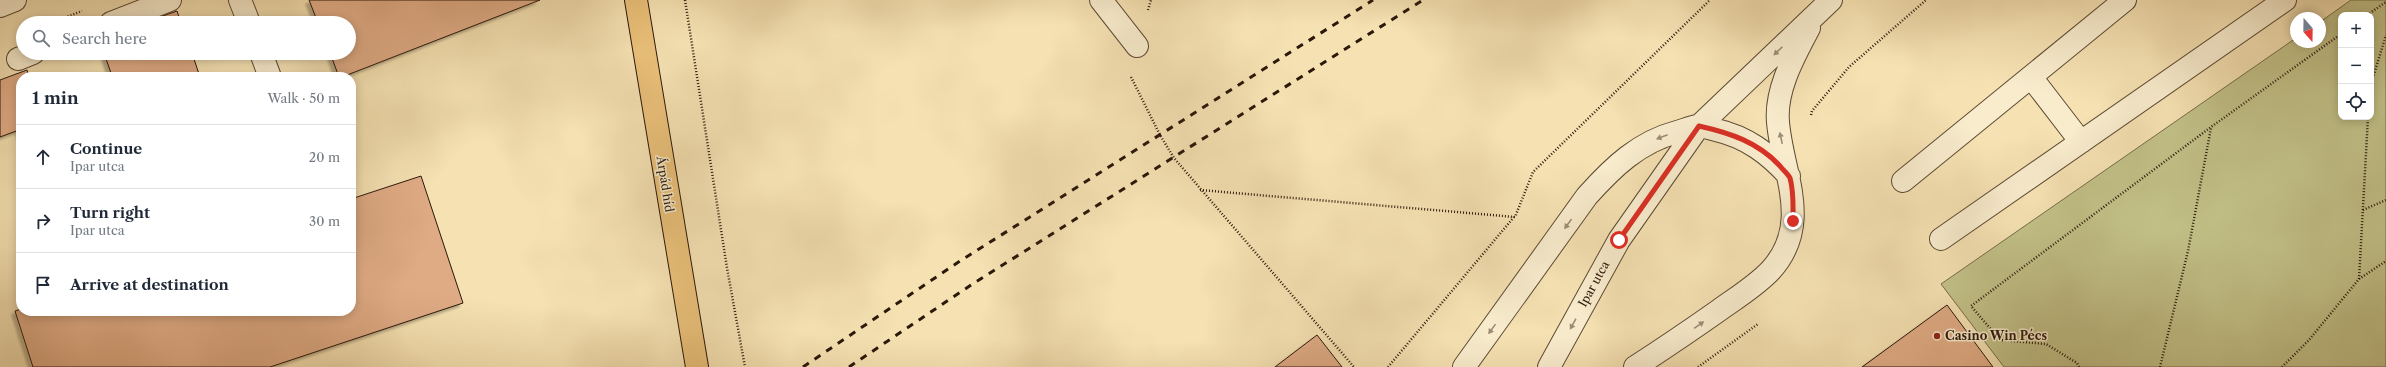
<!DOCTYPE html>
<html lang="en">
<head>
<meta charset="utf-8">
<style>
  :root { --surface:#fff; --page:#f2f2f3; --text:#1f2937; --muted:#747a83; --line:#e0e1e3 }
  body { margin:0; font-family:"Libre Caslon Text",serif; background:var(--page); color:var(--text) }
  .controls { position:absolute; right:12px; top:12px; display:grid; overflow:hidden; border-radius:8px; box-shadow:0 2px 10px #0003 }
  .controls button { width:36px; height:36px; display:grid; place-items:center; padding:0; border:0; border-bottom:1px solid var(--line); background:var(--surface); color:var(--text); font:20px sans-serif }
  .compass { position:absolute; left:2290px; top:12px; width:36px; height:36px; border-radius:50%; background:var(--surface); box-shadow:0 2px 10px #0003; rotate:160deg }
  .stop { position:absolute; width:12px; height:12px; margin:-9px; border:3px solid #d93025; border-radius:50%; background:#fff }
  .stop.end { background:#d93025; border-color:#fff; box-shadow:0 1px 4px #0008 }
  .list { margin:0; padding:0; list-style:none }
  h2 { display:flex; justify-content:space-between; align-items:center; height:52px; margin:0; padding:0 16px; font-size:17px }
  h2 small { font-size:13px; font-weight:400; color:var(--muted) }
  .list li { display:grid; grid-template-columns:26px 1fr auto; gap:12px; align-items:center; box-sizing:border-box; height:64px; padding:0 16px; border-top:1px solid var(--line) }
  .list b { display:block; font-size:15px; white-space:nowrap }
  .list p { margin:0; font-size:13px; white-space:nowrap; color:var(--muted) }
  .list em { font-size:13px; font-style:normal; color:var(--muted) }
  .icon { flex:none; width:22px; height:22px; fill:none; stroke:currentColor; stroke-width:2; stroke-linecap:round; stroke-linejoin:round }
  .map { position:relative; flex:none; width:2386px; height:367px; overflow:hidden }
  .search { position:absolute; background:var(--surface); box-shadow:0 2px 10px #0003; left:16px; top:16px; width:340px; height:44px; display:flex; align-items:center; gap:10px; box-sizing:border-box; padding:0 14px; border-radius:22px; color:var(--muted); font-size:15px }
  .panel { position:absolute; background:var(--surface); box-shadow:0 2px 10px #0003; left:16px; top:72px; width:340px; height:244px; border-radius:16px }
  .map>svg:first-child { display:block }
</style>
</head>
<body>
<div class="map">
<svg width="2386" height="367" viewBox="0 0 2386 367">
  <defs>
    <filter id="shadow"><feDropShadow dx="-3.5" dy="3.5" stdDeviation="1" flood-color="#0004"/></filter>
  </defs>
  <rect width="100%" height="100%" fill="#f5e1b2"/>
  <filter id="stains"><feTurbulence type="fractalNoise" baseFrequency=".005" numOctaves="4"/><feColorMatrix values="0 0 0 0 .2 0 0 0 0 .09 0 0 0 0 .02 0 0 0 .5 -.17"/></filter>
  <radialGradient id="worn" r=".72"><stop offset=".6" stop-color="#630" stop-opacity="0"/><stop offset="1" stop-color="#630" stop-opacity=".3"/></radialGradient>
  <path fill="#c2c188" stroke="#766c49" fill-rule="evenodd" d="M 2351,0 L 2386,0 L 2386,367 L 2004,367 L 1941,284 L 2296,38 L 2296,42 L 2320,42 L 2320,22 ZM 2341,15 L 2371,15 L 2371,117 L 2341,117 Z"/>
  <path fill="#dfab85" stroke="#2a180a" filter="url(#shadow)" d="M 309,0 L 540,0 L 342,77 L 339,77 L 330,53 L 349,53 L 349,23 L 318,23 Z
    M 177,11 L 181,23 L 143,23 Z
    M 104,53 L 192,53 L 200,77 L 107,77 L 112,76 Z
    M 27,70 L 29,77 L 21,77 L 21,137 L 19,130 L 0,137 L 0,80 Z
    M 421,176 L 463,303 L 270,367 L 33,367 L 15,311 L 21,309 L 21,311 L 351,311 L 351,199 Z
    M 1947,305 L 1993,367 L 1862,367 Z
    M 1317,335 L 1342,367 L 1275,367 Z"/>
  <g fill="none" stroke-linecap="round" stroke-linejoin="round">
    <g stroke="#5d4a34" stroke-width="24">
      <path id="minor" d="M 240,0 L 249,23
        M 1101,0 L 1137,46
        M 0,6 L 15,0
        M 111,23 L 170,0
        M 261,53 L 270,77
        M 18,59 L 33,53
        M 2031,77 L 2081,142
        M 1903,181 L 2125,0
        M 1941,239 L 2285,0
        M 1464,367 L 1587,196 C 1613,167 1639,142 1677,132 C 1684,130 1691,127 1698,126 C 1704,126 1711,129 1716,130 C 1747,137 1769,154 1789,176
        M 1549,367 L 1619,240 L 1699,126 L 1831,0
        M 1635,367 C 1663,349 1691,330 1718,311 C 1736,298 1756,286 1771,270 C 1813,223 1782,173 1778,122 C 1775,89 1795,55 1809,28"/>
    </g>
    <g stroke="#2a180a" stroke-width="24">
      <path id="major" d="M 636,0 L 697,367"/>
    </g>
    <path stroke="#2a180a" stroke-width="2.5" stroke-dasharray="1 2" stroke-linecap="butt" d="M 685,0 L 727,268 L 745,367
      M 1148,10 L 1151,0
      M 2367,15 L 2386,2
      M 51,23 L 82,11
      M 1131,77 L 1160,135 L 1174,158 L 1354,367
      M 2371,84 L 2386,35
      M 1811,115 L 1812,111 L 1849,67 L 1926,0
      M 1200,190 L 1515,217 L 1533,172 L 1710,0
      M 2363,210 L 2386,200
      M 2359,279 L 2386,261
      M 1388,367 L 1514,217
      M 1698,367 L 1758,324
      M 2079,367 L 2077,363 L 2046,344 L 2000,340 L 1971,306 L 2211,127 L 2341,34
      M 2160,367 L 2188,251 L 2211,128
      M 2282,367 L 2309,340 L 2359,279 L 2368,117"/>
    <use href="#minor" stroke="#f8eccd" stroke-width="22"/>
    <use href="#major" stroke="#eac079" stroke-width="22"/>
    <path stroke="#2a180a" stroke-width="3" stroke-dasharray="7 7" stroke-linecap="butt" d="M 803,367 L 957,263 L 1373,0
      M 849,367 L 971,285 L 1423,0"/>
  </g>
  <defs><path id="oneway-solid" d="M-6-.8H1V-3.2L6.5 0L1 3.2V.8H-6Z"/></defs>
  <g fill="#9b8d75">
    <use href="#oneway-solid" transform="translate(1778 51) rotate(136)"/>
    <use href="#oneway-solid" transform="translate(1662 137) rotate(159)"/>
    <use href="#oneway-solid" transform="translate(1781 138) rotate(-102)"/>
    <use href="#oneway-solid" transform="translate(1568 224) rotate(126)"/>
    <use href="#oneway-solid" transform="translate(1573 324) rotate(119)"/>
    <use href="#oneway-solid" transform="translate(1699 325) rotate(-35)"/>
    <use href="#oneway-solid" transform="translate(1492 329) rotate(126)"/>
  </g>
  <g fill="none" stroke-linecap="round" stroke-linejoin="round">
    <path stroke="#d93025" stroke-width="5" d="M 1619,240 L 1699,126 C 1730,133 1758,142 1780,166 C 1783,170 1788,174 1790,178 C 1794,192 1793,207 1793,221"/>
  </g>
  <circle fill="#8f2418" stroke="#f8eccd" stroke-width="1.5" cx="1937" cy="336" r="4"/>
  <g text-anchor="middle" stroke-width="3" stroke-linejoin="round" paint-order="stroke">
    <g font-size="12" fill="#2a180a" stroke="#f8eccd">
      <text transform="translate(665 184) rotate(81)" y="4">Árpád híd</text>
      <text transform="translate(1594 284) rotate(-61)" y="4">Ipar utca</text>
    </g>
    <g font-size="12" font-weight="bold" fill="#2a180a" stroke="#f8eccd" text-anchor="start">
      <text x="1945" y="340">Casino Win Pécs</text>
    </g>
  </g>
  <rect width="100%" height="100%" filter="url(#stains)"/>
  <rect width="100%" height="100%" fill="url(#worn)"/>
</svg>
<div class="controls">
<button>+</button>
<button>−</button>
<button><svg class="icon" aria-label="locate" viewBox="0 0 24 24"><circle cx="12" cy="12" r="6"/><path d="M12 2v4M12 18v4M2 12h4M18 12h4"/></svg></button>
</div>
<svg class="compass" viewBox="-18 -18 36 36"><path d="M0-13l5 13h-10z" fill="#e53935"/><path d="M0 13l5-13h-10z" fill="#747a83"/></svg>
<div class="stop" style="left:1619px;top:240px"></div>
<div class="stop end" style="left:1793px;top:221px"></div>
<div class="search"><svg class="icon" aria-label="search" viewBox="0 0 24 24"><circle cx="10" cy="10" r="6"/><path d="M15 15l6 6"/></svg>Search here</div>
<section class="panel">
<h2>1 min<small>Walk · 50 m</small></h2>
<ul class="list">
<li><svg class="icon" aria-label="ahead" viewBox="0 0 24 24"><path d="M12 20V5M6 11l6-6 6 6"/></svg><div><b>Continue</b><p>Ipar utca</p></div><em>20 m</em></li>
<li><svg class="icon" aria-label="right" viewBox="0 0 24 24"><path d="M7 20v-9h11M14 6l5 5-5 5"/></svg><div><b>Turn right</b><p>Ipar utca</p></div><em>30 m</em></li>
<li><svg class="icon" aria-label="arrive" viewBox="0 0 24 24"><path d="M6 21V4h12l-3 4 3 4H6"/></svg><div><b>Arrive at destination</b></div></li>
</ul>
</section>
</div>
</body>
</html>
